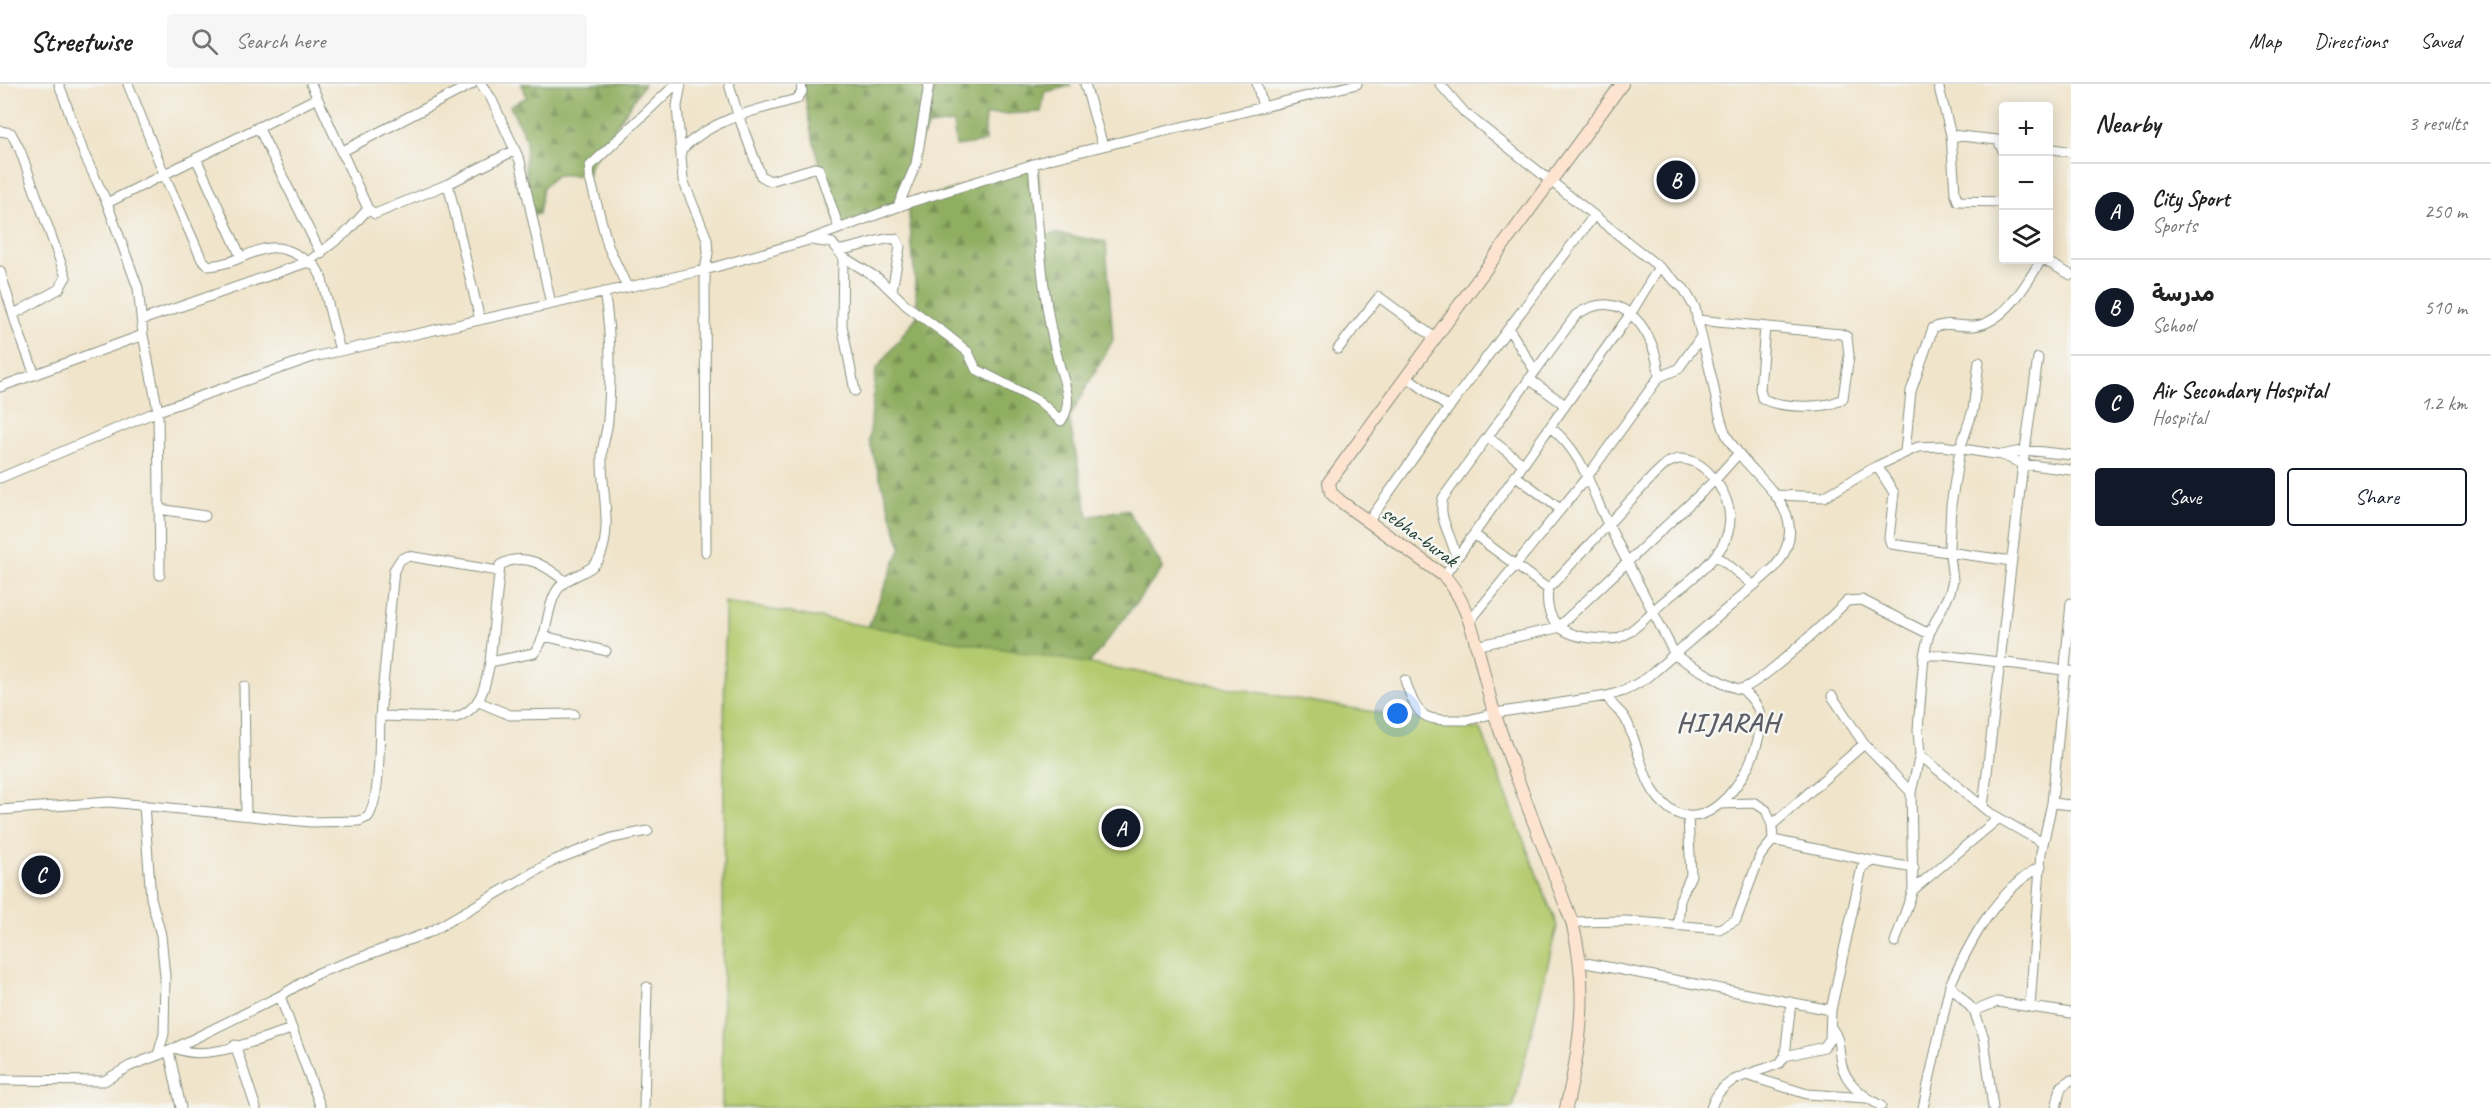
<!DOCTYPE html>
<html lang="en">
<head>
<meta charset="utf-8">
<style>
  :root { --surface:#fff; --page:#f6f6f6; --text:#222; --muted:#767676; --line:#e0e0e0; --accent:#111827 }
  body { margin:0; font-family:Caveat,"Playpen Sans Arabic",sans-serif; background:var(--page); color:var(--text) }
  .controls { position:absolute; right:18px; top:18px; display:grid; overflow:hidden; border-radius:6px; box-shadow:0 3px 15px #0003 }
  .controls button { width:54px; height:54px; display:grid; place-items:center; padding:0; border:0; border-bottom:2px solid var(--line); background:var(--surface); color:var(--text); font:30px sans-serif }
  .you { position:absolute; left:1398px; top:630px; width:21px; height:21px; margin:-15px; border:4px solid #fff; border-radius:50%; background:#1a73e8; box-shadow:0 0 0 9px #1a73e833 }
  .badge { display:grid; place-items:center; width:39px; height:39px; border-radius:50%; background:var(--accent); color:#fff; font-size:20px; font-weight:700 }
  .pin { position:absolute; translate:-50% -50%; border:3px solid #fff; box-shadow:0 2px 6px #0006 }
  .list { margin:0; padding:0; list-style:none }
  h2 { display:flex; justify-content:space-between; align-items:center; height:78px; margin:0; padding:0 24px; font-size:26px }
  h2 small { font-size:20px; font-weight:400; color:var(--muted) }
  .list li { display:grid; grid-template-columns:39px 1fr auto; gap:18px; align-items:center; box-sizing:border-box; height:96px; padding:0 24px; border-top:2px solid var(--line) }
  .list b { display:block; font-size:22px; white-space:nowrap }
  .list p { margin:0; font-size:20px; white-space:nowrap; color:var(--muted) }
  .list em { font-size:20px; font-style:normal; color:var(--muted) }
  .actions { display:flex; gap:12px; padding:18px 24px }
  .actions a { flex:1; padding:14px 0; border:2px solid var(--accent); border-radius:6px; text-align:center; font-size:21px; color:var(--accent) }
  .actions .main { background:var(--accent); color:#fff }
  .icon { flex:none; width:33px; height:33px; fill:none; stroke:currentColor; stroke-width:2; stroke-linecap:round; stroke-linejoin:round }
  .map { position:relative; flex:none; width:2071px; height:1024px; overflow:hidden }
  header { display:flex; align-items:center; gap:36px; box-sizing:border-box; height:84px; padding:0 30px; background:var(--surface); border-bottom:2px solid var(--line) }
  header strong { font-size:28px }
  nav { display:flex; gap:33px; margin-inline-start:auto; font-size:21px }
  .search { width:420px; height:54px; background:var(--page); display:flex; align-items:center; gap:15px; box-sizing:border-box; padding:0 21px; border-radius:6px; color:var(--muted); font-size:22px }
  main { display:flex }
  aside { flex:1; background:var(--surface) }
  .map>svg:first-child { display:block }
</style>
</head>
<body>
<header>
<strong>Streetwise</strong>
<div class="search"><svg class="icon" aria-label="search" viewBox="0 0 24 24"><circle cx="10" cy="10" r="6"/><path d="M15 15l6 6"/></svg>Search here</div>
<nav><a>Map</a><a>Directions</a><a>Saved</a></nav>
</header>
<main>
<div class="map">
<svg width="2071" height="1024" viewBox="0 0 2071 1024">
  <defs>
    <pattern id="forest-firs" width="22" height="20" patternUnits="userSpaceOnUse" patternTransform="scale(1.5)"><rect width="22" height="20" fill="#8fae61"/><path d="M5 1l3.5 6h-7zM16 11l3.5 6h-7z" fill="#748f51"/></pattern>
  </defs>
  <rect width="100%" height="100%" fill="#f6f6f2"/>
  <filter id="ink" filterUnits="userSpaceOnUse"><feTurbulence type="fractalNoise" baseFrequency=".0167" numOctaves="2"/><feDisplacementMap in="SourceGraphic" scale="12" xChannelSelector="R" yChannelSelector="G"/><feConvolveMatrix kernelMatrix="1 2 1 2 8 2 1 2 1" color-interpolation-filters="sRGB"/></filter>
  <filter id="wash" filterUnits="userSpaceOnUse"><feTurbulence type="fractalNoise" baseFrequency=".008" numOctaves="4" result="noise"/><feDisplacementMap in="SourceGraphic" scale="24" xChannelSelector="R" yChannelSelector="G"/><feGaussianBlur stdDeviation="1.35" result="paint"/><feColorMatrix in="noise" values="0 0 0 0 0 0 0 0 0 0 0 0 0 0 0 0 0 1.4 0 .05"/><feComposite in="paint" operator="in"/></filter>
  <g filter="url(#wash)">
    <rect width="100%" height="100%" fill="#f0e4ca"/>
    <path fill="url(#forest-firs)" stroke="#57764a" stroke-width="1.5" d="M 521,0 L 644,0 L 590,82 L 589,91 L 557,91 L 543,103 L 539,130 L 532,132 L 525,82 L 526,55 L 510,22 L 527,13 Z
      M 803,0 L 1070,0 L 1071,2 L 1045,8 L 1041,28 L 985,31 L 985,58 L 956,62 L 953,39 L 928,42 L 921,55 L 898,122 L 837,142 L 811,48 Z
      M 1037,79 L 1044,151 L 1057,150 L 1106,158 L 1113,256 L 1069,334 L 1088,433 L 1127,425 L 1163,484 L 1088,581 L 868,543 L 901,463 L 869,357 L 876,286 L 918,231 L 908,119 Z"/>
    <path fill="#b4ca6e" stroke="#6a8451" stroke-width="1.5" d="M 725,518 L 1481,646 L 1557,842 L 1513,1024 L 722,1024 Z"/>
  </g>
  <g filter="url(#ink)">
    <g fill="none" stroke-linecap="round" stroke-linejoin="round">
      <g stroke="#88907f" stroke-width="11">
        <path id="street" d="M 59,0 L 84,70 L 107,119
          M 128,0 L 164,90 L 202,176 L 209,182 C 251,179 265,145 308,178 L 347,148 L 368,125
          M 311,0 L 368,125 L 375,130 L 448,100 L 515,66
          M 481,0 L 491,14 L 520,77 L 551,220
          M 681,0 L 677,22 L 683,96 L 707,155 L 708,169 L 705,186 L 706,468
          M 729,0 L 738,31 L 761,92 L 770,97 L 814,84 L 819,85 L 839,144
          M 1085,0 L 1103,62
          M 1257,0 L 1263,23
          M 1938,0 L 1951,51 L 1998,56 L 2004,69
          M 258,43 L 321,170
          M 0,47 L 11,49 L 20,66 L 66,193 L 59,205 L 14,230
          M 1951,51 L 1955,109 L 1958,117 L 2004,118
          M 2048,64 L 2071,68
          M 682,65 C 714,34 756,26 797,15 L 802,8 L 801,0
          M 341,68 L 472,0
          M 196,74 L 241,173
          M 448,100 L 480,236
          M 898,122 L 916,80 L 929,0
          M 811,156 L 832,159 L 843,173 L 842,241 L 855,307
          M 840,166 C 854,165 887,152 896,155 L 900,163 L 892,206
          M 843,173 L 879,195 L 907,222 L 947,251 L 968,268 L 976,285 L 1040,318 L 1061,337 C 1075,317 1063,298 1058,276 C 1041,213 1039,145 1033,80
          M 2044,176 L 2071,191
          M 0,187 L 17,243 L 35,291
          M 627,203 L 608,162 L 589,91 L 590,82 L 676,0
          M 142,236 L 308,178 L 315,182 L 321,192 L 340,267
          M 1697,236 L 1841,250 L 1847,253 L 1849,272 L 1843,314 C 1829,326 1777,324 1762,314 L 1760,305 L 1765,243
          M 1509,245 L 1535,287
          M 1338,265 L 1379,213 L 1435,254
          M 1406,292 L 1449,324
          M 1659,293 L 1678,285 L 1701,253
          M 1529,295 L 1565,321
          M 0,303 L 143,251
          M 1550,343 C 1585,371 1589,403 1608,440 C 1630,484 1653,527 1675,571 C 1685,578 1731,605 1740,605 C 1757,604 1832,532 1847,517 L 1862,516 L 1929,550
          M 1488,353 L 1523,380
          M 1905,368 L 1911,307 L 1933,244 C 1947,237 1958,243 1974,242 C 2005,239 2027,199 2041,176
          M 2002,371 L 2025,366 L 2071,371
          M 1678,375 C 1696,374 1708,386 1718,400 C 1755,456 1698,488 1661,520 C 1648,531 1634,548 1618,554 C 1610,556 1600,555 1591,554 C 1561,551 1544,537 1548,505 L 1654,391 L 1667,379 Z
          M 1877,382 L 1894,409 L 1889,454 L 1891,460 L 2012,477
          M 1516,392 L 1560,425
          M 0,394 L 158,327 L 313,273 L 705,186 L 809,156 L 908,119 L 1050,75 L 1357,0
          M 1777,411 L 1824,413 L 1877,382 L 1918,363 L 1942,362 L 2002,371 L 2023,380 L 2071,386
          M 159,425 L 205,432
          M 1368,438 L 1458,311 L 1593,133
          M 1475,451 L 1548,505
          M 1716,471 L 1753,501
          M 1456,475 C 1454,454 1437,436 1443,414 L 1576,231 C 1624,198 1657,251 1659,293 L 1587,393 L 1469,538
          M 160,491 L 158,327 L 143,251 L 138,204 L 107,119 L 317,14
          M 1444,492 L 1631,229 L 1659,183
          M 544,552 L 606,567
          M 1475,562 L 1557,544 L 1715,396 L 1738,370
          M 1924,571 L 1942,571 L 2071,587
          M 490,578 L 500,481 C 525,467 546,482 565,497
          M 1405,596 C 1419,639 1426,636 1468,636 L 1495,629 L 1607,612 L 1624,607 L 1647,594 L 1775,483 C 1821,425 1746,394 1725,348 C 1718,331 1716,313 1712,295 C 1706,271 1700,248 1695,224 L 1684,205 L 1659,183 L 1465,29 L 1440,0
          M 244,602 L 246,731
          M 1607,612 C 1613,625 1621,626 1626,636 C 1641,665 1641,704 1670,725 C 1715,758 1766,669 1760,631 C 1758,620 1749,612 1742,605
          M 1832,612 L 1864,660 L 1911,708
          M 479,618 L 510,631 L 574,630
          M 380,632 L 394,486 L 401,475 L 408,472 L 498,487
          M 1920,671 L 1990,729 L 2043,759
          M 2052,719 L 2071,721
          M 1719,720 L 1755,719 L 1766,726 L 1772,741
          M 144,721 L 151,814 L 161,851 L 165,892 L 164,950 L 158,971
          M 1983,723 L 2023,380 L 2038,274
          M 0,726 L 109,718 L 311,738 L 359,737 L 368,733 C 381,712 379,658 380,632 L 454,634 C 481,626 485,604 490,578 L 534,569 C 549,552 545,530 555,510 C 565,489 591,492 600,473 C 613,443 601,404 602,373 C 602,360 607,349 608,336 C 611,294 612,250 604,208
          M 1773,756 L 1873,777
          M 1913,806 L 1999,734
          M 1572,838 L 1626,837 L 1719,845 L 1736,836 L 1760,772 L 1773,756 L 1772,741 L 1864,660
          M 1678,842 L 1680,816 L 1691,791 L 1688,733
          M 1895,858 L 1913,806 L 1911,708 L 1920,671 L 1918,646 L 1924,571 L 1929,550 L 1950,508 L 1953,496 L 1949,463 L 1951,421 L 1960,365 L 1973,326 L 1979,278
          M 1581,878 L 1831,926
          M 1950,901 L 1974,927 L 1997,918 L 2071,929
          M 280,912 L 321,1024
          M 2030,923 L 2041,769 L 2052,719 L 2071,519
          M 1974,927 L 1984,954 L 1993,1024
          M 1831,943 C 1841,956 1838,964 1841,978 C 1845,999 1863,1012 1881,1022
          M 235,961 L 256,1024
          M 176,964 C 205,979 261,954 292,945
          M 169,967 L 181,1024
          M 1785,972 L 1824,963 L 1830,955 L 1831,926 L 1862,783 L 1874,777 L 1914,784
          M 1746,991 L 1807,1010 L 1866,1014
          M 0,996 L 104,997 L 130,982 L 169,967 L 280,912 L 318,889 L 430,848 L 555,776 L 612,754 L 648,747
          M 644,1024 L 647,903
          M 1711,1024 C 1721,991 1753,991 1780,979 L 1785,972 L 1791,918
          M 1923,1024 L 1950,901 C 1972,854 1995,809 2041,782
          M 2056,1024 L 2061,1003 L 2071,996"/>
      </g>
      <g stroke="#88907f" stroke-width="14">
        <path id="secondary" d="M 1566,1024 C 1581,961 1589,902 1572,838 C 1546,768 1517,699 1494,628 C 1481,587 1474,523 1444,492 L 1340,417 L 1331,409 L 1329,398 L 1622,0"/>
      </g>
      <use href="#street" stroke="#fff" stroke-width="9"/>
      <use href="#secondary" stroke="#fde4d1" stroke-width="12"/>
    </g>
  </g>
  <g text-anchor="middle" stroke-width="5" stroke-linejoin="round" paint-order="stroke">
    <g font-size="21" fill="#1f3d34" stroke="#f6f6f2">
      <text transform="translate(1420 452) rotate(36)" y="7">sebha-burak</text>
    </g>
    <g font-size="27" font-weight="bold" letter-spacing="1.5" fill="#5c5e65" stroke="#f6f6f2">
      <text x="1728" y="647">HIJARAH</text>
    </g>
  </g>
</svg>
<div class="controls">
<button>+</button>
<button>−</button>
<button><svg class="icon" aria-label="layers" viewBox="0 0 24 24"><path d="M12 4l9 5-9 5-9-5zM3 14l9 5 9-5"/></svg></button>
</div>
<div class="you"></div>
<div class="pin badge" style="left:1121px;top:744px">A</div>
<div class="pin badge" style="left:1676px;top:96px">B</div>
<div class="pin badge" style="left:41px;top:791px">C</div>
</div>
<aside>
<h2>Nearby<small>3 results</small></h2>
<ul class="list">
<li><span class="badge">A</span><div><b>City Sport</b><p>Sports</p></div><em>250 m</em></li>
<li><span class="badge">B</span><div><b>مدرسة</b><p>School</p></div><em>510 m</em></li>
<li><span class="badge">C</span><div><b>Air Secondary Hospital</b><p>Hospital</p></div><em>1.2 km</em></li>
</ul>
<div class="actions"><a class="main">Save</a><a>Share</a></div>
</aside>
</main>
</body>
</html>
